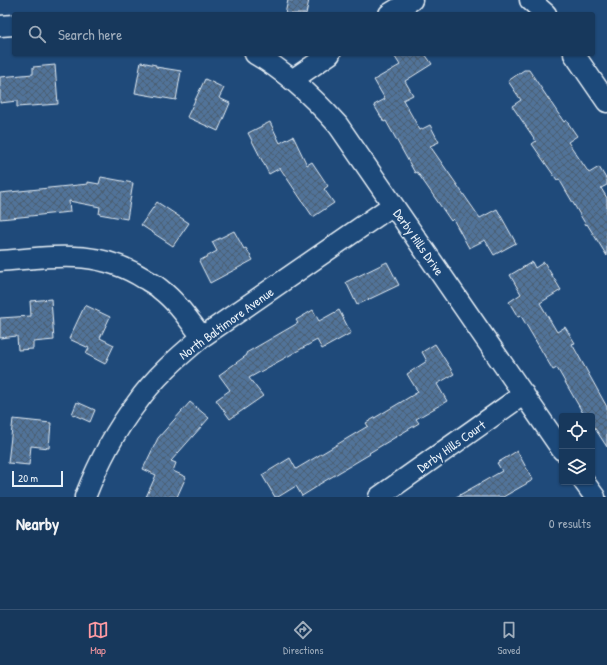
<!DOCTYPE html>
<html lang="en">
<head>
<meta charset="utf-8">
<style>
  :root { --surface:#17385c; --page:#244365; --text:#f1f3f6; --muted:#9eacbb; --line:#365272; --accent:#ff9aa2 }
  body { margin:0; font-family:"Patrick Hand",sans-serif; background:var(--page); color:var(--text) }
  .controls { position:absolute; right:12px; bottom:12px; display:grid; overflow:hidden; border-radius:4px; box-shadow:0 1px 3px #0004 }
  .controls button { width:36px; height:36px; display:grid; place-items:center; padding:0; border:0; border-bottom:1px solid var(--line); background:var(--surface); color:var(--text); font:20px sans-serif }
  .scale { position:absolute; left:12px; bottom:10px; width:51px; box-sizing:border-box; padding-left:4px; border:2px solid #e8f1f8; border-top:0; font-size:11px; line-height:14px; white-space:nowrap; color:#e8f1f8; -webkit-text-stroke:3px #1f4a7a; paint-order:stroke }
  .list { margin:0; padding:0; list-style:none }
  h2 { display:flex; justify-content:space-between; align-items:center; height:52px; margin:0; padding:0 16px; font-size:17px }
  h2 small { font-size:13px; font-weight:400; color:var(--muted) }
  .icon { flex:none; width:22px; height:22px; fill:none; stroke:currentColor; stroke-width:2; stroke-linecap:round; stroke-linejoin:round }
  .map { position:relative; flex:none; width:607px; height:497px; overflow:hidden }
  .search { position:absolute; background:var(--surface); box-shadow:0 1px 3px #0004; left:12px; right:12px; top:12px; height:44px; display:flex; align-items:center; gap:10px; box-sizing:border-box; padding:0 14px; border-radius:4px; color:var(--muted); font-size:15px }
  .sheet { height:112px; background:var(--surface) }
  nav { display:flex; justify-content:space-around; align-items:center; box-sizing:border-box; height:56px; border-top:1px solid var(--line); background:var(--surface); font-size:11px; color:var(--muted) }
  nav a { display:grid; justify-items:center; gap:2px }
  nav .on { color:var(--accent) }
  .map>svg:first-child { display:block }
</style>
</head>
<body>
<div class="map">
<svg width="607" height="497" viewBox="0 0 607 497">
  <defs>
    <pattern id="building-cross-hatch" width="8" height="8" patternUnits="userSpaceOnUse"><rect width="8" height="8" fill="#517399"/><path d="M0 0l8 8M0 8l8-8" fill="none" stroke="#4c5e72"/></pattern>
  </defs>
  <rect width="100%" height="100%" fill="#1f4a7a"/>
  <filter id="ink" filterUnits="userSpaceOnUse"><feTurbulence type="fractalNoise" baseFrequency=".025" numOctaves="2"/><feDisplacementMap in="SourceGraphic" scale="8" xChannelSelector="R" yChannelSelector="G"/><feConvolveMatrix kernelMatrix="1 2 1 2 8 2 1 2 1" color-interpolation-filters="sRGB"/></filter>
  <g filter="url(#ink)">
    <path fill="url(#building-cross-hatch)" stroke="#e8f1f8" d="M 288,0 L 309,0 L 306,14 L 285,14 Z
      M 393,54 L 425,54 L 432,64 L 405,81 L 413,95 L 403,100 L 420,130 L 430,125 L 439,142 L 430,146 L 480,218 L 497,209 L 516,243 L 494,255 L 485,240 L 469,248 L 453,219 L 451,221 L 417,172 L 415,173 L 386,121 L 384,122 L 374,105 L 385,99 L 374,80 L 400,65 Z
      M 141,62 L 156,65 L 156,67 L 181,71 L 176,100 L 135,93 Z
      M 55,65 L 58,104 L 17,107 L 17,101 L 0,103 L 0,77 L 33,74 L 33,67 Z
      M 524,70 L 529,70 L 564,122 L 566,120 L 577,136 L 568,142 L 589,173 L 599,167 L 607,180 L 607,185 L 601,188 L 607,198 L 607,256 L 587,224 L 586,225 L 559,179 L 557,180 L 532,144 L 536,141 L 512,106 L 521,100 L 508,81 Z
      M 205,79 L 224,88 L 219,98 L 230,103 L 218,131 L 187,117 Z
      M 270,122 L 280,143 L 293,136 L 307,165 L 312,162 L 328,186 L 324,189 L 334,203 L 313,217 L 280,168 L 269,174 L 248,133 Z
      M 101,177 L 133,183 L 127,219 L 99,214 L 100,207 L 69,201 L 70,212 L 0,219 L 0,193 L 88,184 L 88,182 L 99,184 Z
      M 157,202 L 189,223 L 173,246 L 141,225 Z
      M 234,231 L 244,249 L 246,248 L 253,260 L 210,283 L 199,261 L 217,251 L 212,242 Z
      M 387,262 L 399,285 L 357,305 L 346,282 Z
      M 532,262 L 535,268 L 544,262 L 561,290 L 540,303 L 557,332 L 565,327 L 575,343 L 572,344 L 607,407 L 607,447 L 592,424 L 592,416 L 586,416 L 585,414 L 584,415 L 557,368 L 553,370 L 521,316 L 518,317 L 509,302 L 521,294 L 510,275 Z
      M 51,299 L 54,340 L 33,342 L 33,349 L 18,350 L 17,336 L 0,338 L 0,318 L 31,316 L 30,301 Z
      M 85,305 L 110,317 L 100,338 L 114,345 L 105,364 L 86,354 L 89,348 L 69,339 Z
      M 313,310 L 319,321 L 339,310 L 351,333 L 322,349 L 317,340 L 249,378 L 263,396 L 230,419 L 216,400 L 230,390 L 219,375 L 247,355 L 246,353 L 298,323 L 296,320 Z
      M 435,344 L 454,374 L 437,384 L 447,401 L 416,419 L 419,423 L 369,453 L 370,454 L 318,485 L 318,486 L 302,496 L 296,486 L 278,497 L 275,497 L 262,475 L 290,458 L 296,469 L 368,426 L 366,423 L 418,392 L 407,374 L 427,361 L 422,352 Z
      M 77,402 L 95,410 L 90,422 L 72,414 Z
      M 190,402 L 209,418 L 171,461 L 176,463 L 173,471 L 186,477 L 177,497 L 146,497 L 156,475 L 143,469 L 158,438 Z
      M 13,419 L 51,423 L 49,448 L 31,446 L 29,465 L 8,463 Z
      M 517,451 L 533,480 L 503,497 L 456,497 L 502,471 L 497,463 Z"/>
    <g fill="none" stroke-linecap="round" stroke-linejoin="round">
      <g stroke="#e8f1f8" stroke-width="23">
        <path id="minor" d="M 530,0 L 546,14
          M 389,14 L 412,0
          M 0,26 L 14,25
          M 255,54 C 287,72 314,98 338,125 L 562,450
          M 574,54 L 607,102
          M 292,80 L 330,54
          M 0,261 C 53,257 97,248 145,279 C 150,282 156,285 160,289 C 177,302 189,320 202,337
          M 584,482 L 595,497
          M 85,497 C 98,464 114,432 136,404 C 154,378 178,357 202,337 L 393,205
          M 379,497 L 524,394"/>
      </g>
      <use href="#minor" stroke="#1f4a7a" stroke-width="20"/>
    </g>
  </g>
  <g text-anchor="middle" stroke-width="3.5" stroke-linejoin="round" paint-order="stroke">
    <g font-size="13" fill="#e8f1f8" stroke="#1f4a7a">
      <text transform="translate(419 242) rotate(55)" y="5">Derby Hills Drive</text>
      <text transform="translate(226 323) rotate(-36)" y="5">North Baltimore Avenue</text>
      <text transform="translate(451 446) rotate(-35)" y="5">Derby Hills Court</text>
    </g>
  </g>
</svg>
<div class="controls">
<button><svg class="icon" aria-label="locate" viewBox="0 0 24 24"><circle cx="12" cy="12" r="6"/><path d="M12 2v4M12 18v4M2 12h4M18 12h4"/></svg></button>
<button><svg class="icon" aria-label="layers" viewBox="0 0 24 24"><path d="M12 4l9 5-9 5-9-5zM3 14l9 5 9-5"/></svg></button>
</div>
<div class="scale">20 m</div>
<div class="search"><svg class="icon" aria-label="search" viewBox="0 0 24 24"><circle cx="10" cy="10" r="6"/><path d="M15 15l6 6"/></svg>Search here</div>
</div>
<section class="sheet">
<h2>Nearby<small>0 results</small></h2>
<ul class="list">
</ul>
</section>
<nav>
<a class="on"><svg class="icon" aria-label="map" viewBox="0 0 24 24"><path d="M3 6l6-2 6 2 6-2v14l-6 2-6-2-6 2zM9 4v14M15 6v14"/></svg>Map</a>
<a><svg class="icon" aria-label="directions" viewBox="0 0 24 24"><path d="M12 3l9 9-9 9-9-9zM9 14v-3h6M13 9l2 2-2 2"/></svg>Directions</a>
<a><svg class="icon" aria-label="saved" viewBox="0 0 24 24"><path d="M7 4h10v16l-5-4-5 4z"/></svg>Saved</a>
</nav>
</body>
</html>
